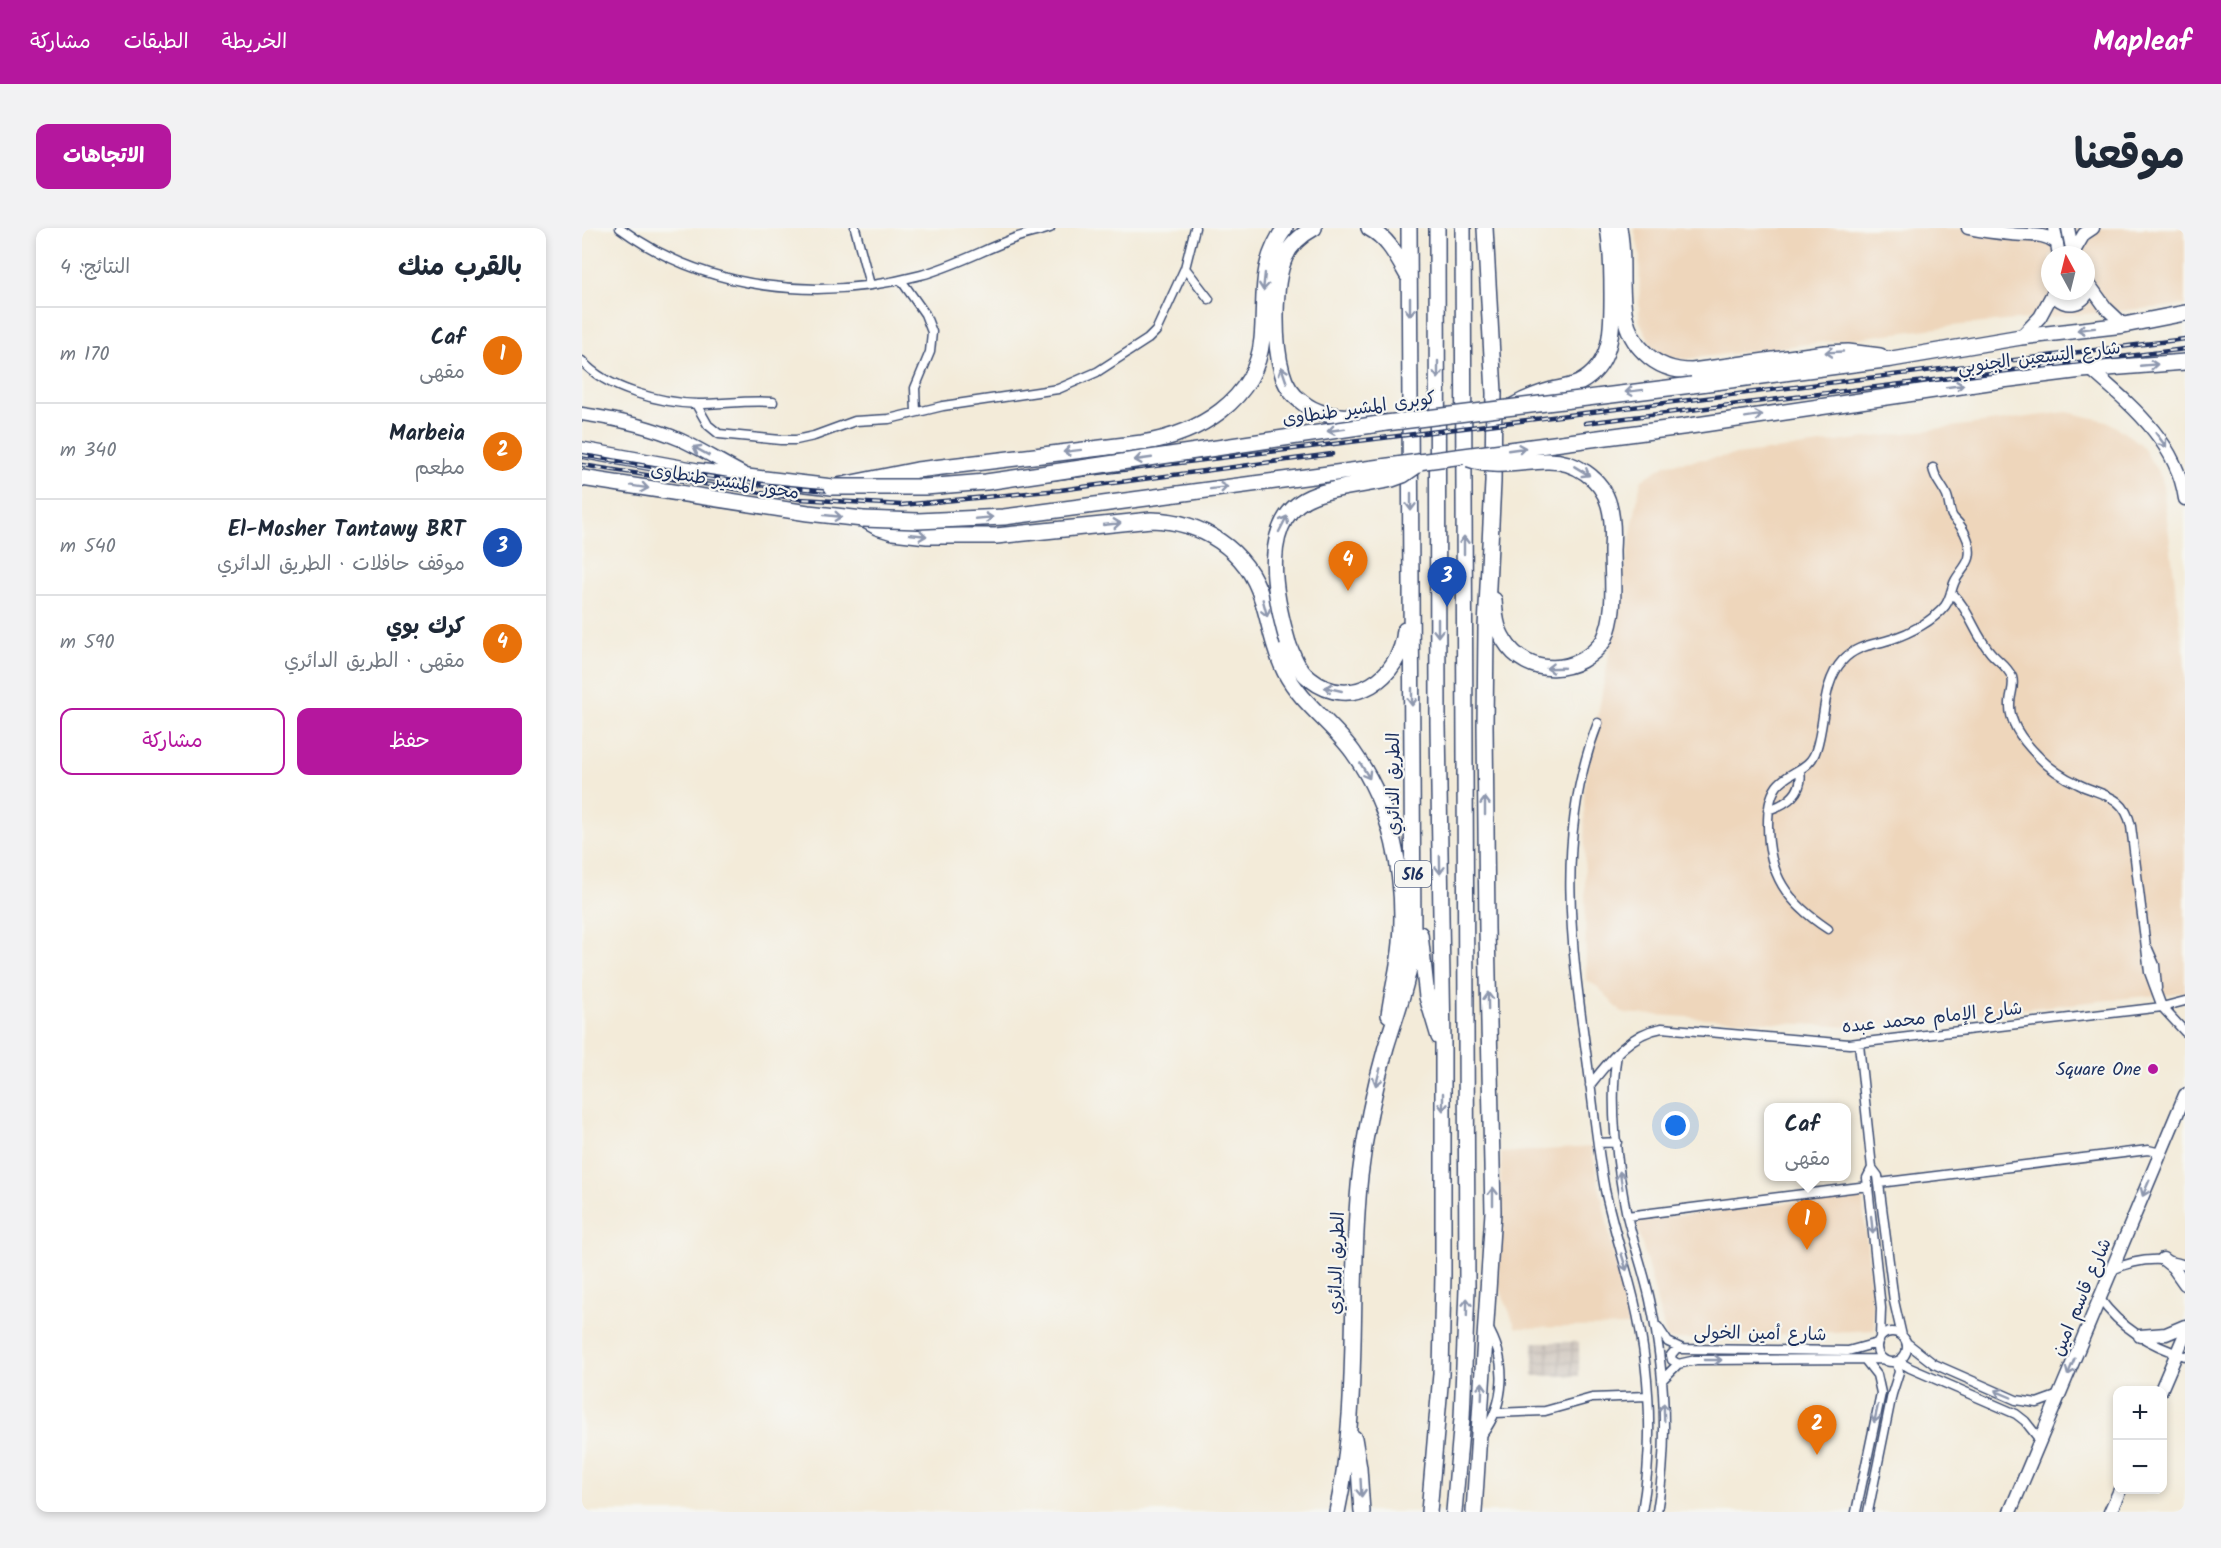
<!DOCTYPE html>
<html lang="ar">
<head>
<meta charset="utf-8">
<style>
  :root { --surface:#fff; --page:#f2f2f3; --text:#1f2937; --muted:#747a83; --line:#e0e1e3; --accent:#b5179e }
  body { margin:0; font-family:Kalam,"Playpen Sans Arabic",sans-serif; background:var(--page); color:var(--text); direction:rtl }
  .controls { position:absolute; right:18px; bottom:18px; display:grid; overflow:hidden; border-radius:12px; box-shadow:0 3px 9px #0003 }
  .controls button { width:54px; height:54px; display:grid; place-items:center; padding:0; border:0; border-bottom:2px solid var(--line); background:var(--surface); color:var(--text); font:30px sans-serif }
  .compass { position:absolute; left:1459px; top:18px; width:54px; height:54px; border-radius:50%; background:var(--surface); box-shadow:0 3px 9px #0003; rotate:353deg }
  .you { position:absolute; left:1094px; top:898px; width:21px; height:21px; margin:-15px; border:4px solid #fff; border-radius:50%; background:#1a73e8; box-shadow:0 0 0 9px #1a73e833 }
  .badge { display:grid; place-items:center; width:39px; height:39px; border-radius:50%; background:var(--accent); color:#fff; font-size:20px; font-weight:700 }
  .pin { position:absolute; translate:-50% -50px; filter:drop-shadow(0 2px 3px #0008) }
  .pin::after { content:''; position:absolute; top:32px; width:21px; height:18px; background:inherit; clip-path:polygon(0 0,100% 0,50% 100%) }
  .popup { position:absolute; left:1182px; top:875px; width:87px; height:78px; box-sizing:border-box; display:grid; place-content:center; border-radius:12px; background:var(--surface); filter:drop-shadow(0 2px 4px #0005); font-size:20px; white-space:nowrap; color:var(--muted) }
  .popup b { font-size:22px; color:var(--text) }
  .popup::after { content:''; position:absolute; left:50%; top:100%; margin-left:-12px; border:12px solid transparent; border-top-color:var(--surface) }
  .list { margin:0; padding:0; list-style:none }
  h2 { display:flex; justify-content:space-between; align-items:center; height:78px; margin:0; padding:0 24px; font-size:26px }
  h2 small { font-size:20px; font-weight:400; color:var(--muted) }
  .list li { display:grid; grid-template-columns:39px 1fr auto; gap:18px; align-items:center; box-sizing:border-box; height:96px; padding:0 24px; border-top:2px solid var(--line) }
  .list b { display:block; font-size:22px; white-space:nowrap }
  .list p { margin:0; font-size:20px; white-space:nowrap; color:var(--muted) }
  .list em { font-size:20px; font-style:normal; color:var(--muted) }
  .actions { display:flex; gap:12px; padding:18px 24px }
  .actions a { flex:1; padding:14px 0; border:2px solid var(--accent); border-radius:12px; text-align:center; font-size:21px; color:var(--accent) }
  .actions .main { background:var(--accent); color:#fff }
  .map { position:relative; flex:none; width:1603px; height:1284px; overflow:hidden; direction:ltr; border-radius:12px }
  header { display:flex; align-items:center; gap:36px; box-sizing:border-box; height:84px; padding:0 30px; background:var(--accent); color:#fff }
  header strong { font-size:28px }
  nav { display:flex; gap:33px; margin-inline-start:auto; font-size:21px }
  .intro { display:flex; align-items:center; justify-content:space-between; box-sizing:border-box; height:144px; padding:0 36px }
  h1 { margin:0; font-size:42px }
  .button { padding:15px 27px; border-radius:12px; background:var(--accent); color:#fff; font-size:21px; font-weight:700 }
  main { display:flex; gap:36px; padding:0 36px }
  aside { flex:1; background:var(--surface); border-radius:12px; box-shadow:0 3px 9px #0003 }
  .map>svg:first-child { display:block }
</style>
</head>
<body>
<header>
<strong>Mapleaf</strong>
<nav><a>الخريطة</a><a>الطبقات</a><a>مشاركة</a></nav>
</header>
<div class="intro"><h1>موقعنا</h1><a class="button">الاتجاهات</a></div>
<main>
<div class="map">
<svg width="1603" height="1284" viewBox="0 0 1603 1284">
  <defs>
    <pattern id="industrial-grid" width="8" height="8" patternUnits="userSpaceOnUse" patternTransform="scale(1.5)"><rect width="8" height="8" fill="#ccc2b9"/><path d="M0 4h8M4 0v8" fill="none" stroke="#afa7a1"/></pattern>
  </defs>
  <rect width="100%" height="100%" fill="#f6f6f2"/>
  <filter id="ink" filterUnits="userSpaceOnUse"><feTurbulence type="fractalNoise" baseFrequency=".0167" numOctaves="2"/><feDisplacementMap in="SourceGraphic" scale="12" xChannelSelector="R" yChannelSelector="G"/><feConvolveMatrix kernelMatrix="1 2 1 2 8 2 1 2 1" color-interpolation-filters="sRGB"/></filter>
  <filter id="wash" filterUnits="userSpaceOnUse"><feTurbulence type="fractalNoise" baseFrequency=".008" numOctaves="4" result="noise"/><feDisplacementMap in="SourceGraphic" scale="24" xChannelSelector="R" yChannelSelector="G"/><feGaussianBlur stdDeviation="1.35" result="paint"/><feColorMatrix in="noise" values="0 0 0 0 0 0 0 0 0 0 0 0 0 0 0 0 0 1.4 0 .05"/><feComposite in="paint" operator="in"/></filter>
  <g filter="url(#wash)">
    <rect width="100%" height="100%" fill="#f3ebd9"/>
    <path fill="#eed6bb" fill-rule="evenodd" d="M 1052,0 L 1603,0 L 1603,77 L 1379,97 L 1105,131 L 1089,131 L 1079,127 L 1071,120 L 1057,92 L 1058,27 ZM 1468,27 L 1504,27 L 1504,63 L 1468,63 Z
      M 1485,184 L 1525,193 L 1558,215 L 1580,250 L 1603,436 L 1603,764 L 1269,799 L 1040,785 L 1016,759 L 1004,752 L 1002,563 L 1059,252 L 1085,236 Z
      M 1009,919 L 1047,1098 L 934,1100 L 916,1056 L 919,925 Z
      M 1280,966 L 1293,1102 L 1085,1112 L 1054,993 Z"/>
    <path fill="url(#industrial-grid)" d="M 951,1114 L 997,1114 L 997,1148 L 951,1148 Z"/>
  </g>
  <g filter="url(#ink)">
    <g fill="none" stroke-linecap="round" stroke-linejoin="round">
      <g stroke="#3b4b70" stroke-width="11">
        <path id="street" d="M 38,0 C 123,63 238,74 339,47 C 372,38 401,22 433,10 C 444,6 456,4 468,0
          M 273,0 L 288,57
          M 603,40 L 627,71
          M 319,52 L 343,86 L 350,104 L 348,124 L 333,160 L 334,184
          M 0,133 C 24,161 79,175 116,176 C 141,176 165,172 191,174
          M 114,176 L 126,197 L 137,206 L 199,212 L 214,212 L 232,208 L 273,193 L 307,191 L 361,178 L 476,161 L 515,144 L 566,111 L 574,103 L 603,40 L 613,0
          M 1369,364 C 1388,382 1392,406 1409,425 C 1416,433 1426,439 1430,449 C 1433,458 1428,466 1428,476 C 1427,495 1442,514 1455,527 C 1466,539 1480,549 1496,556 C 1520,568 1542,566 1549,598 L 1567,744 L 1580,779 L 1603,804
          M 1016,495 C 973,604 989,717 1005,831 C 1011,874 1015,919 1023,962 C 1031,999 1043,1035 1052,1072 C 1068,1141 1072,1214 1060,1284
          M 1186,582 C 1205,576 1222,564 1218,543
          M 1246,701 C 1205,674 1186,647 1186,597 C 1186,583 1187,569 1195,558 C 1207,542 1228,543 1234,522 C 1244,493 1239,456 1261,432 C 1275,417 1292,417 1310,411 C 1328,405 1351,393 1363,378 C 1369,370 1369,361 1373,353 C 1377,345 1385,338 1387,330 C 1390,319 1384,305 1377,296 C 1374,292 1370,290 1369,285 C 1367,280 1367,273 1365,268 C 1360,257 1353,252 1351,240
          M 1566,721 L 1573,737 L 1575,760
          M 1277,816 L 1290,940 L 1296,948 L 1312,1073 L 1320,1108
          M 1035,826 C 1027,874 1035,940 1045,988 C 1052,1017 1062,1044 1068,1072 C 1083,1142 1087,1213 1075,1284
          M 1008,857 C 1027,833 1048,805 1080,800 L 1267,816 L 1580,779 L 1603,773
          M 1017,915 L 1035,914
          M 1290,940 L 1285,950 L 1299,1080 L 1298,1110
          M 1297,955 L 1566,922 L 1579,925
          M 1045,988 L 1286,958
          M 1530,1042 C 1554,1031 1578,1028 1603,1037
          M 1518,1071 C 1539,1100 1569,1118 1603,1128
          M 1076,1099 L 1086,1114 L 1101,1121 L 1266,1123 L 1295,1115
          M1295 1119a15 15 0 1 1 30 0a15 15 0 1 1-30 0Z
          M 1325,1115 L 1352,1136 L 1434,1172 L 1455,1175 L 1477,1167
          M 1095,1120 L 1089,1127 L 1090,1132 L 1096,1136
          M 1316,1133 L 1328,1140 L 1434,1186 L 1443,1193 L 1458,1212
          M 1080,1152 L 1096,1136 L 1114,1132 L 1300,1131
          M 913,1185 L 963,1183 L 1010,1170 L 1066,1168
          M 900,1207 C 924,1175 926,1133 905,1098
          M 1274,1284 L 1299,1165 L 1295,1147 L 1284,1133
          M 1286,1284 L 1310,1166 L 1317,1144 L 1315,1134"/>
      </g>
      <g stroke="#3b4b70" stroke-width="15">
        <path id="secondary" d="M 1386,0 C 1400,3 1415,5 1429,6 C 1446,8 1461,4 1475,15
          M 1472,0 L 1477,27
          M 1486,0 L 1491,26
          M 1491,25 L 1502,6 L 1511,0
          M 1504,52 L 1524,80 L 1542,97
          M 1471,66 C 1483,82 1504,77 1508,58
          M 1439,109 L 1458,89 L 1472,63
          M 1508,141 C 1549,177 1595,214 1603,271
          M 0,186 C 34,191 67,198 99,212 C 121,222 142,236 164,247
          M 1581,1031 L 1591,1039 L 1603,1056
          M 1558,1108 L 1584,1106 L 1603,1098
          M 1579,1162 L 1603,1106
          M 1428,1284 L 1603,867
          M 1528,1284 L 1538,1262"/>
      </g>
      <g stroke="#3b4b70" stroke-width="18">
        <path id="highway" d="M 732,0 C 719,7 709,16 703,29 C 691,56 692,116 700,144 C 703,156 710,167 720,174 C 744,195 776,184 804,195
          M 787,0 C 807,11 815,29 826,48
          M 1037,0 C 1046,41 1028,93 1063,125 C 1076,138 1092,143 1110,143 L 1243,125 L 1266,124 L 1298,128
          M 1110,157 L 1310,131 L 1439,109 L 1542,97 L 1603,85
          M 931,178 C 943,171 956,166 970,162 C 979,160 988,159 997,155 C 1032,137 1030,99 1030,65 C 1030,43 1030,22 1026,0
          M 1115,197 L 1420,152 L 1500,142 L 1603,134
          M 0,222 L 115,243 L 250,259 L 335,242 L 560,215 C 616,206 674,173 680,111 C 684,69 676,37 703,0
          M 0,250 L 226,285 L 281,291 L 295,299 L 311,304 L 345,308 L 414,308 L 569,292 C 619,293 665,321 680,371 C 688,395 691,421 703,444 C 720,476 750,495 771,524 C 810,579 824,648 819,715 C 817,739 810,763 807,787
          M 912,372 C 913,386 914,400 922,412 C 945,451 998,447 1022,412
          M 706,415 C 711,428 716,442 728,451 C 769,484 819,450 823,402
          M 838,706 L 845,769 L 857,809
          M 772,1210 L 777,1240 L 780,1284
          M 755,1284 C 779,1173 766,1060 778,948 C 783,904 792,861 804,819 C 815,783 828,750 831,713 L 827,0
          M 847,1284 L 859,1146 L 861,1046 L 861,817 L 856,496 L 855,0
          M 872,1284 L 880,1190 L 885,1061 L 881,0
          M 892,1284 L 911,984 L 905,701 L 903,498 L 904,400 L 911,254 L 912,165 L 903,0"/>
      </g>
      <use href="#street" stroke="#fff" stroke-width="8"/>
      <use href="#secondary" stroke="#fff" stroke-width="12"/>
      <use href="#highway" stroke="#fff" stroke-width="15"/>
      <g stroke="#1b2f5e" stroke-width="4.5">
        <path id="rail" d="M 1003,195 L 1603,121
          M 0,227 C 120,247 240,272 362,264 L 1603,111
          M 0,237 L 218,271 L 320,277 L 478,262 L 750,226"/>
      </g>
      <use href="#rail" stroke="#f6f6f2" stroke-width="2" stroke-dasharray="7" stroke-linecap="butt"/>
      <g stroke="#3b4b70" stroke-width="18" stroke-linecap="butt">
        <path id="highway-bridge" d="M 887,231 C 914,241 937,234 964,233 C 992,232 1020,250 1027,277 C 1031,291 1031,307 1030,322 C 1030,351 1035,385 1022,412
          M 250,259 L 343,259 L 404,254 L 804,195 L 1110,157
          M 281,291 L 336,293 L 422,289 L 1115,197
          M 706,415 C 693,370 674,288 733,267 C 757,258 785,257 810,251 L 821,247 L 834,238"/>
      </g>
      <use href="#highway-bridge" stroke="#fff" stroke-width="15"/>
    </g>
    <defs><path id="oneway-shaft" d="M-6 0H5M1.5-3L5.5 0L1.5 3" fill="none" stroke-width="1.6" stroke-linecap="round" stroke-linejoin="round" transform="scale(1.5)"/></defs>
    <g stroke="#8d97ae">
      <use href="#oneway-shaft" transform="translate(682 54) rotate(96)"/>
      <use href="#oneway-shaft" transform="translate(828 79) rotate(90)"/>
      <use href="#oneway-shaft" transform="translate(1504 101) rotate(173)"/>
      <use href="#oneway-shaft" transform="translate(1252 124) rotate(177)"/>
      <use href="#oneway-shaft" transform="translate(1567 137) rotate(-5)"/>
      <use href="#oneway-shaft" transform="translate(856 142) rotate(90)"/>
      <use href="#oneway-shaft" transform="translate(702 147) rotate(-109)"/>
      <use href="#oneway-shaft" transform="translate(1373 158) rotate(-8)"/>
      <use href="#oneway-shaft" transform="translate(1052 163) rotate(173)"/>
      <use href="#oneway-shaft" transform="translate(1172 188) rotate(-9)"/>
      <use href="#oneway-shaft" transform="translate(754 202) rotate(172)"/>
      <use href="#oneway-shaft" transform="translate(1579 212) rotate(53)"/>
      <use href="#oneway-shaft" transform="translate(935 221) rotate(-8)"/>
      <use href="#oneway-shaft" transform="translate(119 223) rotate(-151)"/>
      <use href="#oneway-shaft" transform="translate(490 223) rotate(173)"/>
      <use href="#oneway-shaft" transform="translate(561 231) rotate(172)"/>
      <use href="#oneway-shaft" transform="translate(1000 243) rotate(31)"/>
      <use href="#oneway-shaft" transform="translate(58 259) rotate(9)"/>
      <use href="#oneway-shaft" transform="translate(637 260) rotate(-7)"/>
      <use href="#oneway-shaft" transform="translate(829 274) rotate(90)"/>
      <use href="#oneway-shaft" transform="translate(251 288) rotate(6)"/>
      <use href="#oneway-shaft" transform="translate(402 290) rotate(-5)"/>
      <use href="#oneway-shaft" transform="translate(530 296) rotate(-6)"/>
      <use href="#oneway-shaft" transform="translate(701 296) rotate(-63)"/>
      <use href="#oneway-shaft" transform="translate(336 307) rotate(6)"/>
      <use href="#oneway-shaft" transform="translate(882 317) rotate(-90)"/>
      <use href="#oneway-shaft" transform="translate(683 380) rotate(75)"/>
      <use href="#oneway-shaft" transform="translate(856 400) rotate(90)"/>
      <use href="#oneway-shaft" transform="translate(973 440) rotate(178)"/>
      <use href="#oneway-shaft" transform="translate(751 461) rotate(-167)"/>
      <use href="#oneway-shaft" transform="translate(830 469) rotate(90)"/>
      <use href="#oneway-shaft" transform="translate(783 543) rotate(59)"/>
      <use href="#oneway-shaft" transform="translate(903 578) rotate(-90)"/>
      <use href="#oneway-shaft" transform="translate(858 637) rotate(89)"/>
      <use href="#oneway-shaft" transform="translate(906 773) rotate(-91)"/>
      <use href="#oneway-shaft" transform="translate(796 849) rotate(105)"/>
      <use href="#oneway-shaft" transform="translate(861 874) rotate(90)"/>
      <use href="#oneway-shaft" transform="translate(1039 952) rotate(-99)"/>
      <use href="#oneway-shaft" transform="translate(1564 960) rotate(113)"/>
      <use href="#oneway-shaft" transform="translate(911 968) rotate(-90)"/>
      <use href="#oneway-shaft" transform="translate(1290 997) rotate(84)"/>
      <use href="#oneway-shaft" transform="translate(1042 1034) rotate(73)"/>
      <use href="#oneway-shaft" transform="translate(885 1079) rotate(-89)"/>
      <use href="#oneway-shaft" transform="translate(1131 1132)"/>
      <use href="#oneway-shaft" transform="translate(1489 1139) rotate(113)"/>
      <use href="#oneway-shaft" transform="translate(900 1163) rotate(-88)"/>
      <use href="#oneway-shaft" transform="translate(1421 1166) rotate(-157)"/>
      <use href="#oneway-shaft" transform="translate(1082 1184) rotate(-92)"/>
      <use href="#oneway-shaft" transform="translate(1294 1186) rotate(102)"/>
      <use href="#oneway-shaft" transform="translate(779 1260) rotate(87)"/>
    </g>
  </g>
  <circle fill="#b5179e" stroke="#f6f6f2" stroke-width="2" cx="1571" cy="841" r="6"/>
  <g text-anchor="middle" stroke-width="4.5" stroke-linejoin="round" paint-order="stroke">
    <rect fill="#f6f6f2" stroke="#5d6b8a" stroke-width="1.5" x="813" y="633" width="36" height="26" rx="4.5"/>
    <g font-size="16" font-weight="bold" fill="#1b2f5e">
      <text x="831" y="652">516</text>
    </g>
    <g font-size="18" fill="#1b2f5e" stroke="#f6f6f2">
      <text transform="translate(1457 129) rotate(-7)" y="6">شارع التسعين الجنوبي</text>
      <text transform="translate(777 180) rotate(-8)" y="6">كوبرى المشير طنطاوى</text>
      <text transform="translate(143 253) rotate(9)" y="6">محور المشير طنطاوى</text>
      <text transform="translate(811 556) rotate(-90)" y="6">الطريق الدائري</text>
      <text transform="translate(1350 789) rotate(-6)" y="6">شارع الإمام محمد عبده</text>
      <text transform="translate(754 1035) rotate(-88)" y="6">الطريق الدائري</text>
      <text transform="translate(1499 1069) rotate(-67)" y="6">شارع قاسم امين</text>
      <text transform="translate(1178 1105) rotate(1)" y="6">شارع أمين الخولى</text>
    </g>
    <g font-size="18" fill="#1b2f5e" stroke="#f6f6f2" text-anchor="end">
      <text x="1559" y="847">Square One</text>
    </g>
  </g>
</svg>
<div class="controls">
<button>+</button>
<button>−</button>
</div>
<svg class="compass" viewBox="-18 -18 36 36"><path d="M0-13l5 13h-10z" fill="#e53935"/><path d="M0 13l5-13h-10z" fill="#747a83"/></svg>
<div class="you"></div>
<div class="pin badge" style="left:1225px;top:1022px;background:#e8710a">1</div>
<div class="popup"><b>Caf</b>مقهى</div>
<div class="pin badge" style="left:1235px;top:1227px;background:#e8710a">2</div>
<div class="pin badge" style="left:865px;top:379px;background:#1a4fb4">3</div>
<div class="pin badge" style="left:766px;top:363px;background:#e8710a">4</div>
</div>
<aside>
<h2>بالقرب منك<small>النتائج: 4</small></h2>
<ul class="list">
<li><span class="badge" style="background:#e8710a">1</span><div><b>Caf</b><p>مقهى</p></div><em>170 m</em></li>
<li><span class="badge" style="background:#e8710a">2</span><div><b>Marbeia</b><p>مطعم</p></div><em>340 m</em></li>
<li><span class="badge" style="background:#1a4fb4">3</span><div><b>El-Mosher Tantawy BRT</b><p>موقف حافلات · الطريق الدائري</p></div><em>540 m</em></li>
<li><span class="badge" style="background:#e8710a">4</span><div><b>كرك بوي</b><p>مقهى · الطريق الدائري</p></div><em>590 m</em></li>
</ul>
<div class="actions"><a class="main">حفظ</a><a>مشاركة</a></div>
</aside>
</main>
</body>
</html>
